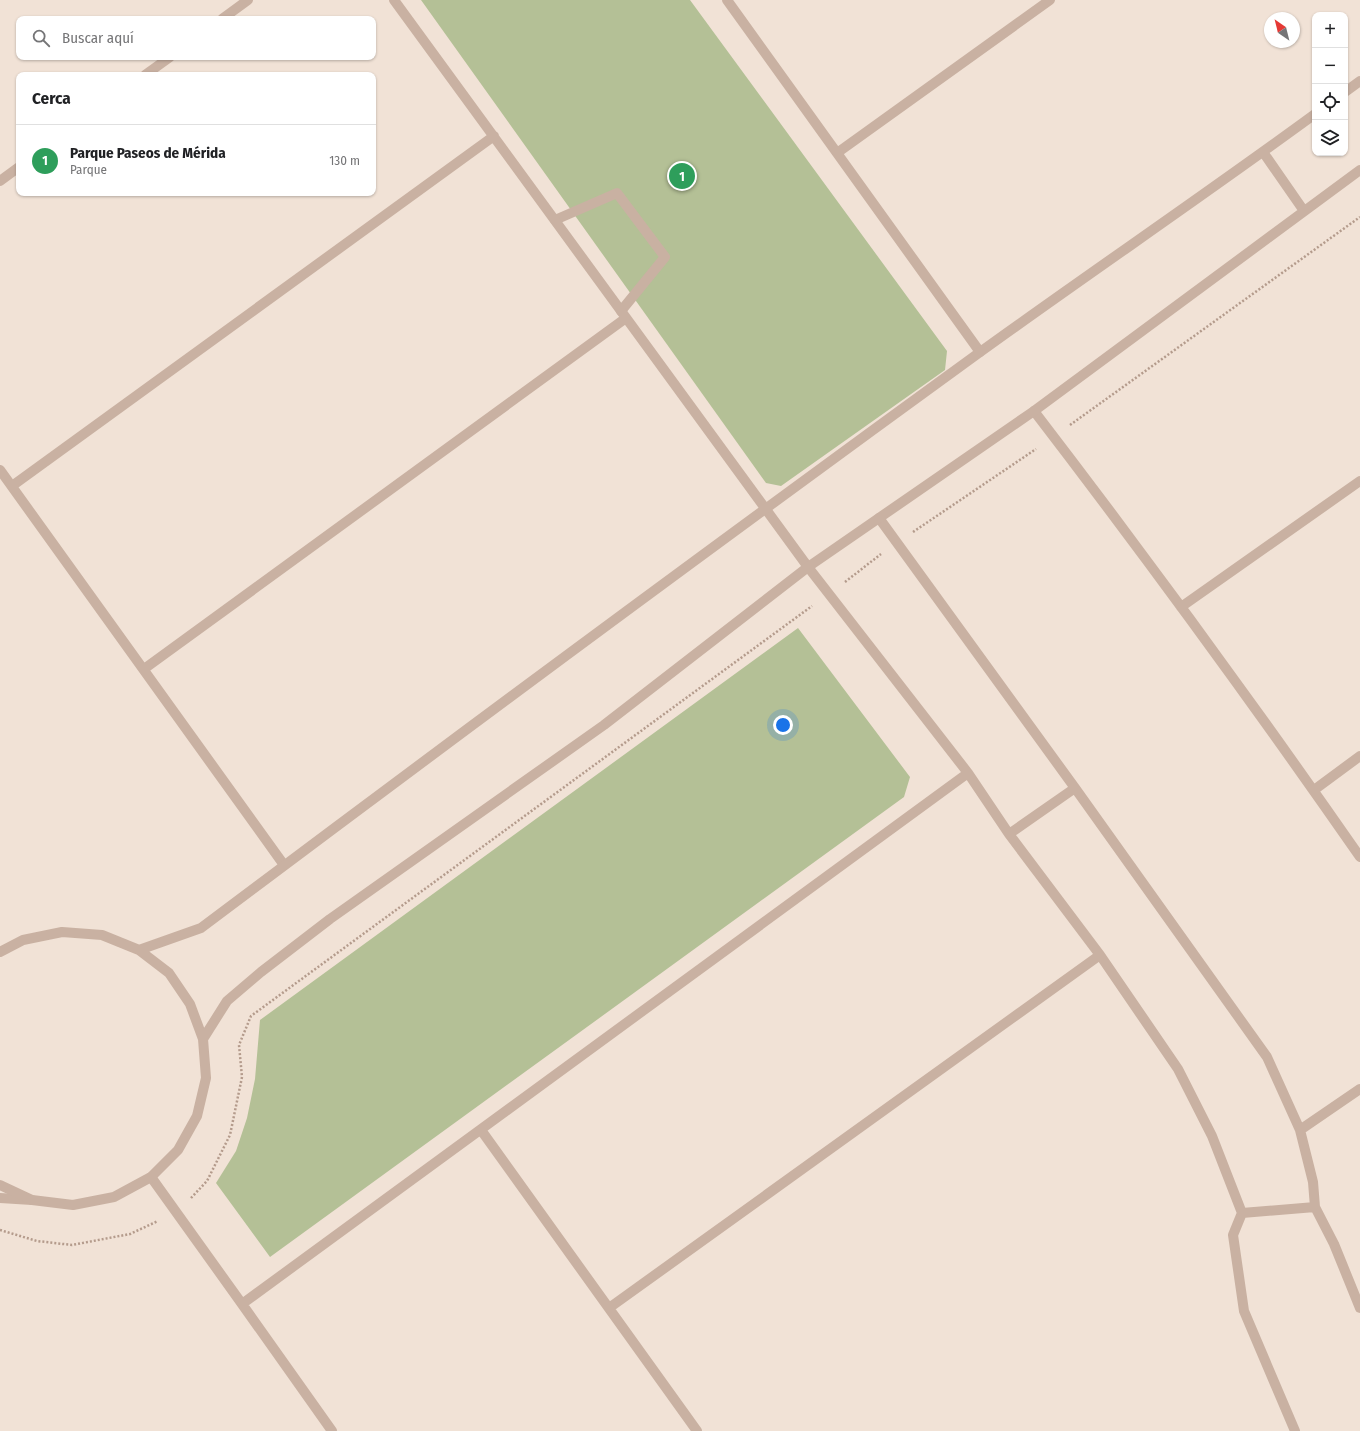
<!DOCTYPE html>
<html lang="es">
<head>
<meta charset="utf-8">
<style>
  :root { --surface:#fff; --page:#f2f2f2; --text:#202124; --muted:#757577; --line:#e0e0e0; --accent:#1a73e8 }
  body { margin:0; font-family:"Fira Sans Condensed",sans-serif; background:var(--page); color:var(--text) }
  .controls { position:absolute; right:12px; top:12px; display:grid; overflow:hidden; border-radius:8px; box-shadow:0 1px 3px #0004 }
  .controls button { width:36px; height:36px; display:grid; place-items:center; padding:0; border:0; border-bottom:1px solid var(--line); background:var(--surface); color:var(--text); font:20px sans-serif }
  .compass { position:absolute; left:1264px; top:12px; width:36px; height:36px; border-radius:50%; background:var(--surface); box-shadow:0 1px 3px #0004; rotate:325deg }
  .you { position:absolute; left:783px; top:725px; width:14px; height:14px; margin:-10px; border:3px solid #fff; border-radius:50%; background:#1a73e8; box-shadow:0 0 0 6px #1a73e833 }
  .badge { display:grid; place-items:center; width:26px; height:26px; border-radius:50%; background:var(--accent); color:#fff; font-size:13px; font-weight:700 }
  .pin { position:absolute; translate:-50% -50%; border:2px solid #fff; box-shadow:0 1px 4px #0006 }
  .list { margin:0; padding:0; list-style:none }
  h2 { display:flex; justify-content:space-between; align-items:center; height:52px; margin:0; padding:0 16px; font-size:17px }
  h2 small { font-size:13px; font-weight:400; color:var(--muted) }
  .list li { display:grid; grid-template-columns:26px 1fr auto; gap:12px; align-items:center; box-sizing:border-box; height:72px; padding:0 16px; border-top:1px solid var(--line) }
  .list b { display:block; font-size:15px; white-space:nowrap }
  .list p { margin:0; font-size:13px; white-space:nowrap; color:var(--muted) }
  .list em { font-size:13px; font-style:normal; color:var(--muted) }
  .icon { flex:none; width:22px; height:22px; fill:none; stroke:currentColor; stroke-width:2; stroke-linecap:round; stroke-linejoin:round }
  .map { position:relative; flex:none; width:1360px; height:1431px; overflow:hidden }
  .search { position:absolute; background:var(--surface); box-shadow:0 1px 3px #0004; left:16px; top:16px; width:360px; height:44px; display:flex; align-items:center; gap:10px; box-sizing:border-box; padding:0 14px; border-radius:8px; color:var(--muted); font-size:15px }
  .panel { position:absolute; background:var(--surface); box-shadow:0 1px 3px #0004; left:16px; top:72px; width:360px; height:124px; border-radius:8px }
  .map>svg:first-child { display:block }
</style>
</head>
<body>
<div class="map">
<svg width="1360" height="1431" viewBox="0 0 1360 1431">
  <rect width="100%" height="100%" fill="#f1e2d6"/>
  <path fill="#b4c096" d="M 421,0 L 690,0 L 947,351 L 945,370 L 781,486 L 766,483 Z
    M 798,628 L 910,777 L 904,797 L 270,1257 L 216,1183 L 236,1151 L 247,1118 L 255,1079 L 260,1020 Z"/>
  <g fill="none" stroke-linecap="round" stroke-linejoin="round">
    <path stroke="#b49b8c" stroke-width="2.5" stroke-dasharray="2 2" stroke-linecap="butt" d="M 1070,425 L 1360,217
      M 913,532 L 1036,449
      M 845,582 L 881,554
      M 191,1198 L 207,1181 L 230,1135 L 242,1077 L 239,1045 L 251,1016 L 812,606
      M 0,1230 L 37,1241 L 72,1245 L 130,1234 L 158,1221"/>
    <path stroke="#c9b1a2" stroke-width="10" d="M 555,220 L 617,193 L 665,257 L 621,311"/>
    <path stroke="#c9b1a2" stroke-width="10" d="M 394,0 L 808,567 L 968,773 L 1009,834 L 1100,955 L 1178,1069 L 1212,1136 L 1242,1213 L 1233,1235 L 1244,1311 L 1295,1431
      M 727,0 L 980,352
      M 222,19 L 248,0
      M 145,75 L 170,57
      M 837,153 L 1050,0
      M 0,181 L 19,167
      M 1034,411 C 1146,557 1255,706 1360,857
      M 0,470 L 284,865
      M 12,486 L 494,136
      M 879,518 L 1075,788 L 1267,1057 L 1300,1130 L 1313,1182 L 1315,1207 L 1334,1244 L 1360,1308
      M 1181,607 L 1360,481
      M 144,669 L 626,318
      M 1314,790 L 1360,756
      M 1009,834 L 1075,788
      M 481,1130 L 697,1431
      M 1300,1130 L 1360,1089
      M 151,1177 L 242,1304 L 968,773
      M 0,1198 L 32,1200
      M 1242,1213 L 1315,1207
      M 242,1304 L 332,1431
      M 609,1308 L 1100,955"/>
    <path stroke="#c9b1a2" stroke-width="10" d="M 1345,92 L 1360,81
      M 1263,152 L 1304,211
      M 139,950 L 201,928 C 458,735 716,544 976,355 C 1088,274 1203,196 1315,114
      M 0,952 L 23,940 L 62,932 L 102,935 L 139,950 L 169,973 L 190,1004 L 203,1039 L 206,1078 L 197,1116 L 178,1150 L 151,1177 L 114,1197 L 73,1205 L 32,1200 L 0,1185
      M 203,1039 L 227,1001 L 261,972 L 330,919 L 604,725 L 808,567 L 1034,411 L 1360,170"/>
  </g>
</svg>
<div class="controls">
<button>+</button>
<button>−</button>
<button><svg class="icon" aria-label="locate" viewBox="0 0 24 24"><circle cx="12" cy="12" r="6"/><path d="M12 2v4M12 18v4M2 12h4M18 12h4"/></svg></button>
<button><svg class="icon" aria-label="layers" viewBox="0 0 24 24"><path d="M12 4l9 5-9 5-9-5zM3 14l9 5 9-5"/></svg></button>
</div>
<svg class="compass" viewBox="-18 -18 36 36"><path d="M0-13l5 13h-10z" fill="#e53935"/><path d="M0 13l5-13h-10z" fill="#757577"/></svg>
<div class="you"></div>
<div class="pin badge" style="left:682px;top:176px;background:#2e9e5b">1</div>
<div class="search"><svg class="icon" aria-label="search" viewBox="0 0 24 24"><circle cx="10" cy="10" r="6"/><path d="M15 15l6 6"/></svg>Buscar aquí</div>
<section class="panel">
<h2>Cerca<small></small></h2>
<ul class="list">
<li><span class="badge" style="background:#2e9e5b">1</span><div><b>Parque Paseos de Mérida</b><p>Parque</p></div><em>130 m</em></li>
</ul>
</section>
</div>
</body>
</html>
